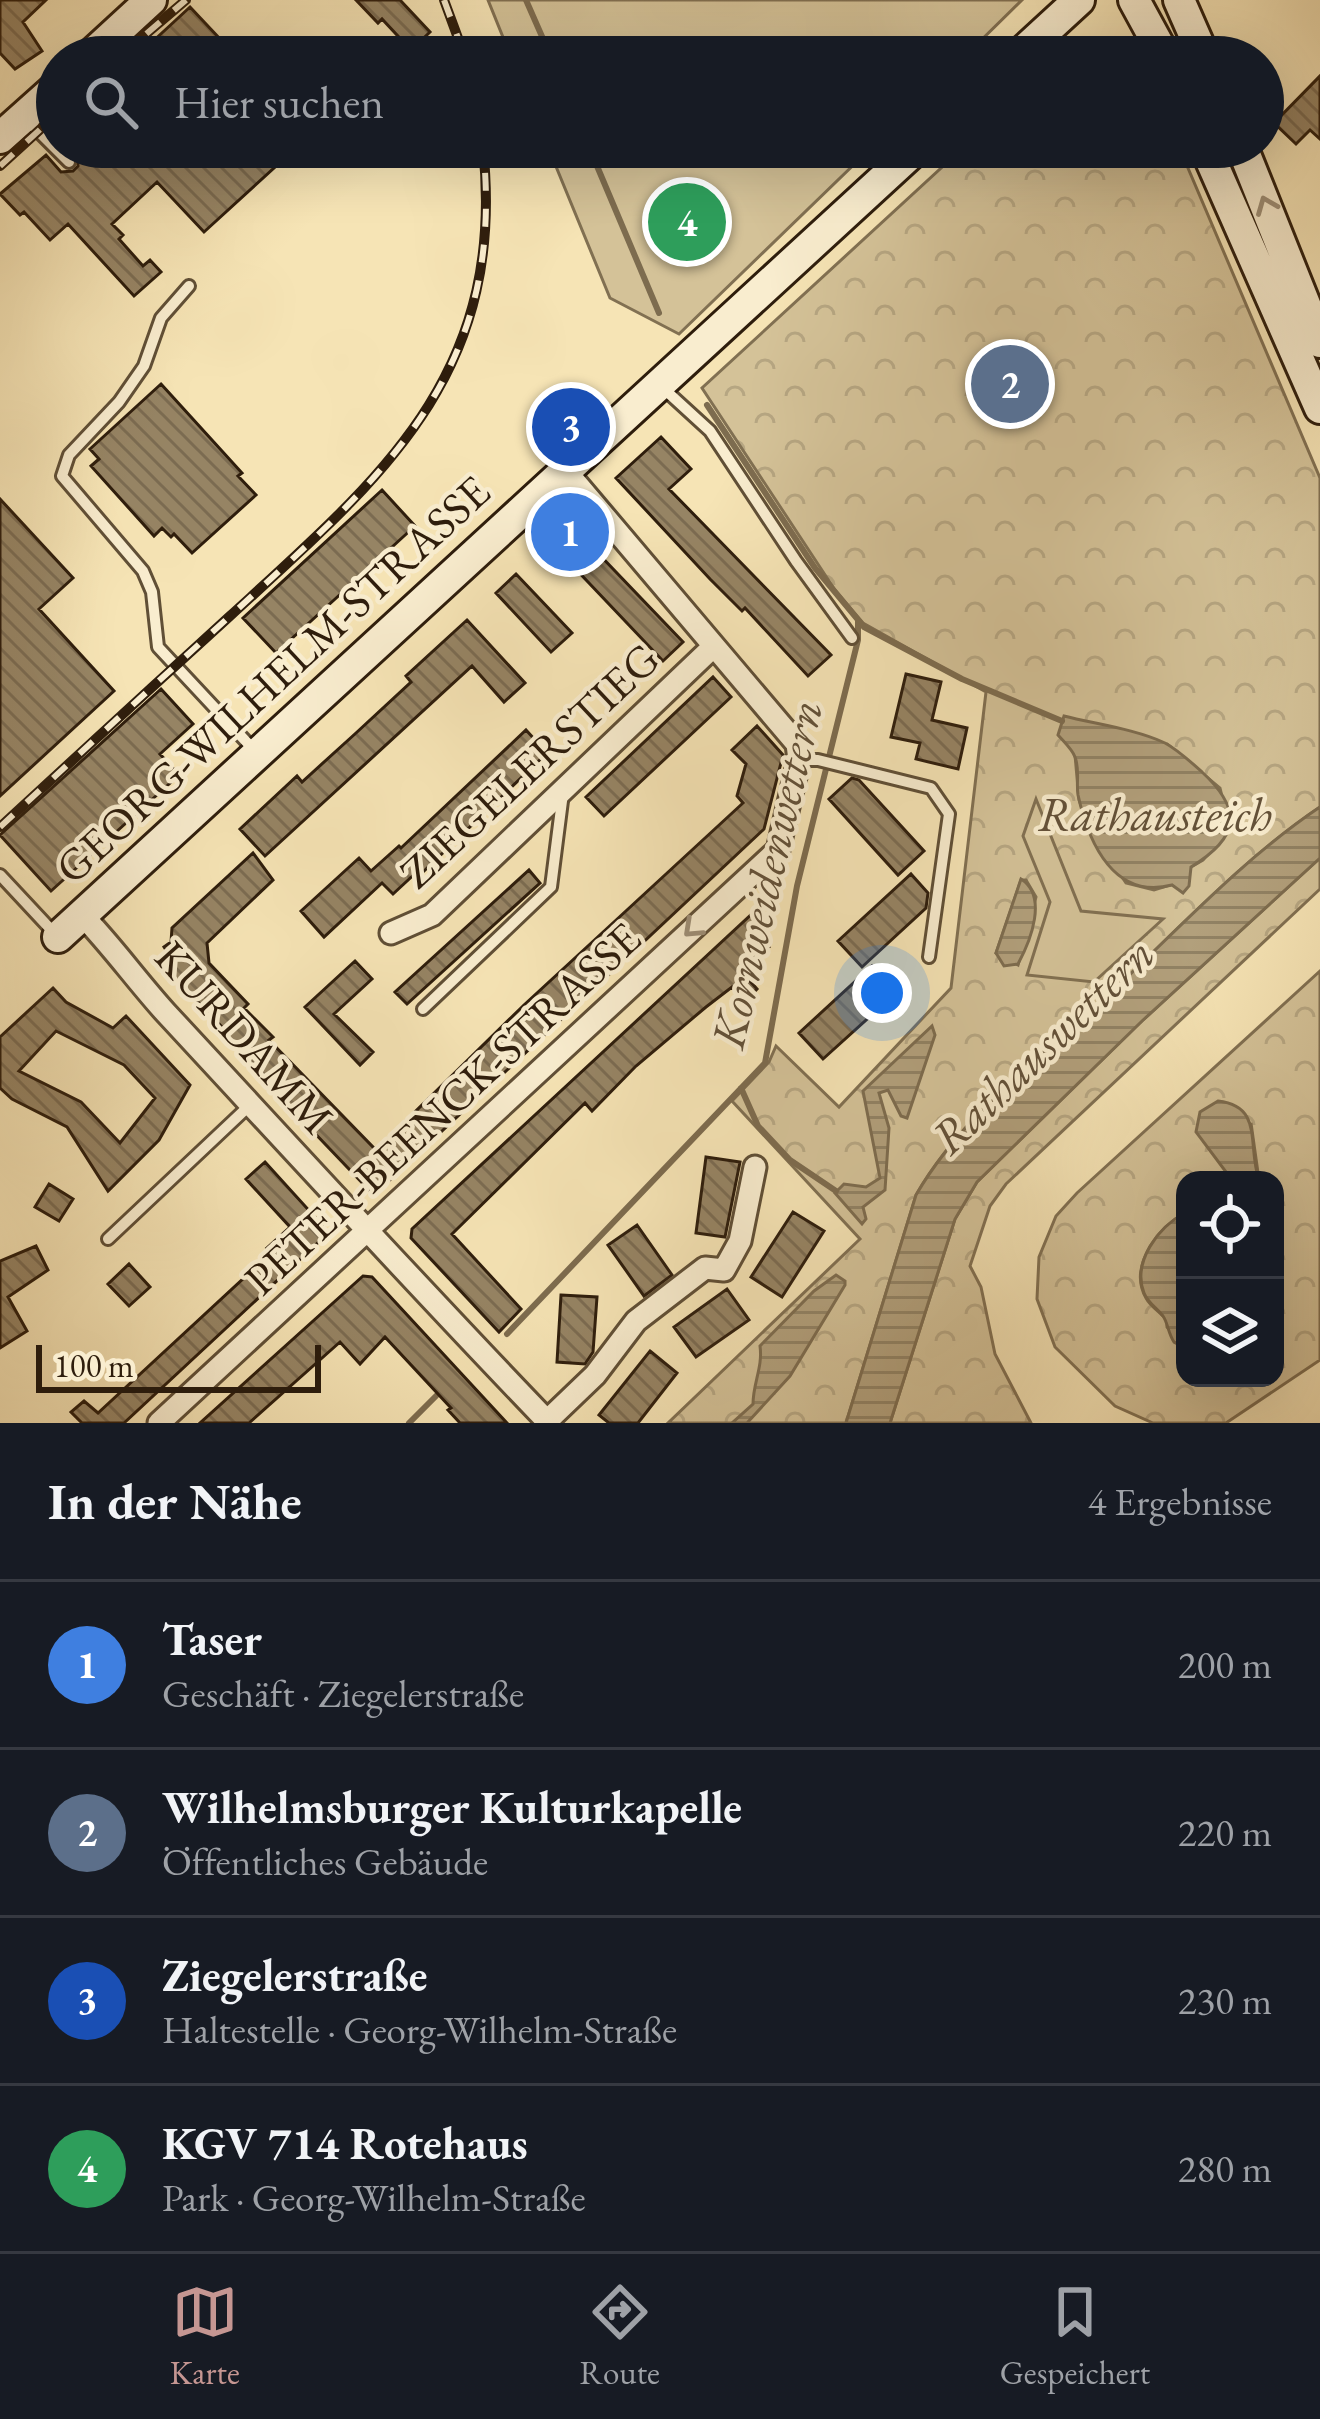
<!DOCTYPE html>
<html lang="de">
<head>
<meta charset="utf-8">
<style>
  :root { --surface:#171b24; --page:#20242c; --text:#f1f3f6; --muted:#9ea1a6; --line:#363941; --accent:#c59692 }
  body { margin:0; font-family:"EB Garamond",serif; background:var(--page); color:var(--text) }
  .controls { position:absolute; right:36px; bottom:36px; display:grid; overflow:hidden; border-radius:24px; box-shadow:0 12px 48px #0002 }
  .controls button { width:108px; height:108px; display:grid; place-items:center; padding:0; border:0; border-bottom:3px solid var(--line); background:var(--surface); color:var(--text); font:60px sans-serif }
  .scale { position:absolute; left:36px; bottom:30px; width:285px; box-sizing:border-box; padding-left:12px; border:6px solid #2e1d0c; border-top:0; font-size:33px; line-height:42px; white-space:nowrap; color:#2e1d0c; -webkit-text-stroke:9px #f9edcf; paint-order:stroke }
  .you { position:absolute; left:882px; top:993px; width:42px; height:42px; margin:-30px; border:9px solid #fff; border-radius:50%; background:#1a73e8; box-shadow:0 0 0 18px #1a73e833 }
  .badge { display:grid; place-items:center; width:78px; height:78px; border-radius:50%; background:var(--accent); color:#fff; font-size:39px; font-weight:700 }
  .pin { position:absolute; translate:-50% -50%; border:6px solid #fff; box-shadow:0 3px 12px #0006 }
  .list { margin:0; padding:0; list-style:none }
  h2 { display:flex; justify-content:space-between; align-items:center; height:156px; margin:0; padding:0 48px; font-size:51px }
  h2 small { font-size:39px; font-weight:400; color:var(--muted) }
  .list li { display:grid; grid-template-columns:78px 1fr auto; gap:36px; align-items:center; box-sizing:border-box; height:168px; padding:0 48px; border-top:3px solid var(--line) }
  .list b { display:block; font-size:45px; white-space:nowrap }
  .list p { margin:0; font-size:39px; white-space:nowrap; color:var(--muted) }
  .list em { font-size:39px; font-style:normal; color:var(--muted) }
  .icon { flex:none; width:66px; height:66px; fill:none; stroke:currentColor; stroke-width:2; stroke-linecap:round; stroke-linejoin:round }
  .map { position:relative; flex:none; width:1320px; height:1423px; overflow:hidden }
  .search { position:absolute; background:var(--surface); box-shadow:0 12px 48px #0002; left:36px; right:36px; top:36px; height:132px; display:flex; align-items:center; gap:30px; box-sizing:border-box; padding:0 42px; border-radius:66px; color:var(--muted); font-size:45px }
  .sheet { height:828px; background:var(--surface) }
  nav { display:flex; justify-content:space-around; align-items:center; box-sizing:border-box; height:168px; border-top:3px solid var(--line); background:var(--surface); font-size:33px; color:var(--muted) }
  nav a { display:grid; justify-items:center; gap:6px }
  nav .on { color:var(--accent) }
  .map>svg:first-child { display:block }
</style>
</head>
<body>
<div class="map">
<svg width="1320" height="1423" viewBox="0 0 1320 1423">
  <defs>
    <pattern id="park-crowns" width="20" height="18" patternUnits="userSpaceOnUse" patternTransform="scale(3)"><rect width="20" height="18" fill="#d4c298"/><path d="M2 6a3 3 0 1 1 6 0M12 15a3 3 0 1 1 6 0" fill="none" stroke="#b6a682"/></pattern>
    <pattern id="water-rules" width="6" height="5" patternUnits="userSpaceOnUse" patternTransform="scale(3)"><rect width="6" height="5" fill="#b2a07c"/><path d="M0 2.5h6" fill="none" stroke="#918264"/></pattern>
    <pattern id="building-back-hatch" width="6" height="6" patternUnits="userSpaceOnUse" patternTransform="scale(3)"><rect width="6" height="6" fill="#968464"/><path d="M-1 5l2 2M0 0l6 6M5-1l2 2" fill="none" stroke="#7b6b51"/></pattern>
  </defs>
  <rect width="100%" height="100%" fill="#f6e4b5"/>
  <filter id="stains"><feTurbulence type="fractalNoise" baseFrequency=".00167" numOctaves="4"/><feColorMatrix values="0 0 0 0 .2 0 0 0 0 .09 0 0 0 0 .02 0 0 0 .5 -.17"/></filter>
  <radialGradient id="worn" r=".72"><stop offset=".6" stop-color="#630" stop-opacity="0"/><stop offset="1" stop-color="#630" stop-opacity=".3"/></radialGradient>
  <path fill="url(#park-crowns)" stroke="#817052" stroke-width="3" fill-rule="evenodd" d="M 964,147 L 1179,147 L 1320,478 L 1320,807 C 1244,858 1180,928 1113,990 C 1046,1053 962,1114 916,1195 L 846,1423 L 668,1423 L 860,1239 L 732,1101 L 769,1062 L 776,1046 L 839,1107 L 951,988 L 986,692 L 863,623 L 835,590 L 702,388 ZM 1167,744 L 1220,788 L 1230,829 L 1203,860 L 1191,867 L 1183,892 L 1173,884 L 1154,890 L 1126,883 L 1090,830 L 1079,800 L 1075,755 ZM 1021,880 L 1026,880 L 1036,897 L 1018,965 L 996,953 Z
    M 1320,858 L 1320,889 L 1006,1184 L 990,1206 L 970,1266 L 981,1287 L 995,1354 L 1031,1423 L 890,1423 L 955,1219 L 977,1182 L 1142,1021 Z
    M 1320,971 L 1320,1360 L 1226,1423 L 1153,1423 L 1115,1406 L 1055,1347 L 1037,1299 L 1039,1257 L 1056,1216 L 1077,1193 ZM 1251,1123 L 1259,1180 L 1275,1180 L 1275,1378 L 1185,1378 L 1185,1348 L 1167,1327 L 1167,1320 C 1161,1313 1150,1306 1146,1298 C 1128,1267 1158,1227 1185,1213 L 1185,1180 L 1232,1180 Z"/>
  <path fill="#d4c298" stroke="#817052" stroke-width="3" d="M 488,0 L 1022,0 L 964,57 L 511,57 Z
    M 548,147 L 872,147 L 679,334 L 610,298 Z
    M 1036,799 L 1081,911 L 1163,919 L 1094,982 L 1027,975 L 1050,902 L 1023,836 Z"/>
  <path fill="url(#water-rules)" stroke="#7d6c4f" stroke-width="3" d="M 1064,716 C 1095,724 1135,729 1165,743 C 1178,750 1191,762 1202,772 C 1243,810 1240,837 1191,867 L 1189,886 L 1183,893 L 1172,885 C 1115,900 1089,845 1078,795 C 1076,782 1080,770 1075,757 C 1072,749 1064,742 1058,735 Z
    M 1320,807 L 1320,858 L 1142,1021 L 977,1182 L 955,1219 L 890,1423 L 846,1423 L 916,1195 C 964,1112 1051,1048 1120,984 C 1184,923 1247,856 1320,807 Z
    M 1021,879 C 1048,896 1031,940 1018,964 L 1004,966 L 996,953 Z
    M 932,1026 L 935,1035 L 907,1118 L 901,1116 L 888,1090 L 879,1093 L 889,1128 L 885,1190 L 863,1207 L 866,1219 L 862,1224 L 835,1193 L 844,1184 L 866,1187 L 880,1178 L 863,1091 Z
    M 1218,1101 C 1264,1106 1247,1146 1259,1180 L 1232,1180 L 1196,1132 L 1200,1112 Z
    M 1185,1213 L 1185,1348 L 1174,1342 C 1168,1333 1168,1323 1163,1316 C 1157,1308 1148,1303 1144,1293 C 1132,1262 1158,1227 1185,1213 Z
    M 836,1275 L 845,1281 L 845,1285 L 790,1376 L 747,1423 L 732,1423 L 753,1404 C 753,1383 763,1367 760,1346 L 814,1291 Z"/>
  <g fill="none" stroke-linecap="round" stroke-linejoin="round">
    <path stroke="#7d6c4f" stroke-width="6" d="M 526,0 L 551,57
      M 589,147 L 659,313
      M 707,405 L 815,568 L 864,627 L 962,679 L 1062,721
      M 741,1088 L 758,1126 L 790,1160 L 836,1191
      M 507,1334 L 765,1063 L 797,886 L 858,640 L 858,620
      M 409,1423 L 436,1396"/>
  </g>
  <path fill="url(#building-back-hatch)" stroke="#2e1d0c" stroke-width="3" fill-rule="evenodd" d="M 0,0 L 46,0 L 23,22 L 42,51 L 15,69 L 0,53 Z
    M 356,0 L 400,0 L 430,32 L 411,50 L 382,19 L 378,23 Z
    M 190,7 L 237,57 L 136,57 Z
    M 1320,76 L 1320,139 L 1310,130 L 1296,144 L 1274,123 Z
    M 87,147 L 297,147 L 204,232 L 157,182 L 112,224 L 123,235 L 119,239 L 143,266 L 150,260 L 161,272 L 134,296 L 68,224 L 50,240 L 24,212 L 20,215 L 0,194 L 46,155 L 61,172 L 73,171 L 78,166 L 77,157 Z
    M 1028,353 L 1043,368 L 1021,389 L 1029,398 L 1018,408 L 988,378 L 1000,367 L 1006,374 Z
    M 161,384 L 242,473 L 238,476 L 256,495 L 192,553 L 174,534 L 171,537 L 162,528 L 154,536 L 91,466 L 99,459 L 90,449 Z
    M 661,437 L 691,469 L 669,489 L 831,655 L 808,676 L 745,608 L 742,611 L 710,579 L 616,478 Z
    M 382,490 L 415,526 L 276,653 L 243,618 Z
    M 0,499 L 73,578 L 39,609 L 114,691 L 0,796 Z
    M 570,524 L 683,642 L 663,661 L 551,543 Z
    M 516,574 L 572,633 L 551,652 L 496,593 Z
    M 467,620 L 525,683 L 504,702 L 472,666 L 265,856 L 240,829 L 297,776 L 302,782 L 356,733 L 411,682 L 406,676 Z
    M 906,674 L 941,682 L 932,720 L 967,728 L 958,769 L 916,759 L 920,743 L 891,737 Z
    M 713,677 L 731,697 L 604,816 L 586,797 Z
    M 161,689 L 193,724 L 160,754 L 179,775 L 51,891 L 0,835 Z
    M 757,726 L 783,755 L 764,829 L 377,1192 L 370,1191 L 305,1123 L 219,1032 L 223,1028 L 170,973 L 171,958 L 164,947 L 171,942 L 172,928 L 253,853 L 273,880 L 207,943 L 209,963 L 248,1004 L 244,1008 L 273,1037 L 269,1040 L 376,1150 L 524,1005 L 743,803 L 737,796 L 746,764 L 732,750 Z
    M 526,730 L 547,753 L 423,872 L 420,869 L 393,894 L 382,883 L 324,937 L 301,911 L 359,858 L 371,871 L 399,846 L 401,848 Z
    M 852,778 L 859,780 L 924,851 L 898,875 L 829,799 Z
    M 529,870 L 540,883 L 407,1004 L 395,992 Z
    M 911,874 L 928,893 L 926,908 L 862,967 L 838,941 Z
    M 754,912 L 766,926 L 760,933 L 769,947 L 742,972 L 757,989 L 746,1001 L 732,987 L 706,1007 L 636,1066 L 592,1111 L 585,1103 L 452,1234 L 521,1309 L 499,1332 L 411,1238 L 412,1229 Z
    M 355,961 L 372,979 L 334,1014 L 373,1052 L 360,1065 L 305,1007 Z
    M 872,966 L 896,993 L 823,1059 L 799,1033 Z
    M 53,988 L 66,1002 L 113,1028 L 126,1016 L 190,1085 L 159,1140 L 108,1191 L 67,1127 L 12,1099 L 0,1088 L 0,1037 ZM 56,1031 L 124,1065 L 155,1098 L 120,1143 L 81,1102 L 19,1071 Z
    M 706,1157 L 740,1162 L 725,1237 L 696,1233 Z
    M 265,1162 L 324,1227 L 324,1237 L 124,1423 L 82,1423 L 71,1412 L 84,1401 L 98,1413 L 272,1252 L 267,1248 L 290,1227 L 246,1179 Z
    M 49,1184 L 73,1199 L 59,1221 L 35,1207 Z
    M 793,1212 L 824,1231 L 782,1297 L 751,1277 Z
    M 637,1225 L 672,1275 L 644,1296 L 608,1245 Z
    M 36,1246 L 48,1270 L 8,1297 L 27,1331 L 0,1348 L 0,1261 Z
    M 129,1264 L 150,1287 L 129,1306 L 108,1284 Z
    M 363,1276 L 372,1277 L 507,1423 L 460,1423 L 448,1410 L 451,1408 L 385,1337 L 360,1364 L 340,1342 L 249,1423 L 200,1423 Z
    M 727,1289 L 749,1320 L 696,1357 L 674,1327 Z
    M 561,1295 L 597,1297 L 593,1352 L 585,1364 L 557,1362 Z
    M 650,1351 L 677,1373 L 638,1423 L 609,1423 L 599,1415 Z"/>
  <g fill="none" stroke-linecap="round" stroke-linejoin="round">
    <g stroke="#604f36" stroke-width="16">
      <path id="lane" d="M 26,119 L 69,162
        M 189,286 L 161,318 L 144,366 L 119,402 L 69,455 L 62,476 L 143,571 L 152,592 L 158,647 L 255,751
        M 663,388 L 710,431 L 796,561 L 852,638
        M 799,760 L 818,760 L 931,788 L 949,814 L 929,957
        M 0,875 L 56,935
        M 423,1009 L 551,887 L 563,793
        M 108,1239 L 250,1105"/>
    </g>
    <g stroke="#604f36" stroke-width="27">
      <path id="street" d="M 82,915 C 112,946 137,981 166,1013 C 293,1150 419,1288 549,1423
        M 391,933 L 432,915 L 714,646
        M 547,1421 L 595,1375 L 636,1321 L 705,1268 L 724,1270 L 740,1241 L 755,1167
        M 159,1423 L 778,850 L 799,760 L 797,744 L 565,470"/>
    </g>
    <g stroke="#2e1d0c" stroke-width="36">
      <path id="secondary" d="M 1134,0 L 1165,57
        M 1179,0 L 1204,57
        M 89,57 L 151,0
        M 1017,57 L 1079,0
        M 0,138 L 57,87
        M 1205,147 L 1320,408
        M 1242,147 L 1320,342
        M 58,937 L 918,147"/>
    </g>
    <use href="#lane" stroke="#f9edcf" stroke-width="10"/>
    <use href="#street" stroke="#f9edcf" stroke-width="21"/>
    <use href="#secondary" stroke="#f9edcf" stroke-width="30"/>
    <g stroke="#2e1d0c" stroke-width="10">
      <path id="rail" d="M 444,0 L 465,57
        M 119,57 L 186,0
        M 0,166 L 57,114
        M 0,827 C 77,756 153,686 230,616 C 382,477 507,375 483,147"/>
    </g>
    <use href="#rail" stroke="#f9edcf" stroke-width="6" stroke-dasharray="18" stroke-linecap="butt"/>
  </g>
  <defs><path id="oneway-chevron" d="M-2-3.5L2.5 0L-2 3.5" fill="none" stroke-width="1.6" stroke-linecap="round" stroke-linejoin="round" transform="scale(3)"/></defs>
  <g stroke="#9e8f77">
    <use href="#oneway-chevron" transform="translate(1266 205) rotate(-112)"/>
    <use href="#oneway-chevron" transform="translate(692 929) rotate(137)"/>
  </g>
  <g text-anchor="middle" stroke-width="9" stroke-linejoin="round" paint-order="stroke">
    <g font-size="45" fill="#2e1d0c" stroke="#f9edcf">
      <text transform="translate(272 679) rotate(-43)" y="16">GEORG-WILHELM-STRASSE</text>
      <text transform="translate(529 765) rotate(-43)" y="16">ZIEGELERSTIEG</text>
      <text transform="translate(245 1037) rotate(48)" y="16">KURDAMM</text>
      <text transform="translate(442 1108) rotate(-43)" y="16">PETER-BEENCK-STRASSE</text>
    </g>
    <g font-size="48" font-style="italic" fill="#635139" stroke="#f9edcf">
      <text x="1155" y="831">Rathausteich</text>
      <text transform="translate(766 874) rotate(-77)" y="17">Kornweidenwettern</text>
      <text transform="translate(1042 1045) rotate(-44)" y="17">Rathauswettern</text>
    </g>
  </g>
  <rect width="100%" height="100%" filter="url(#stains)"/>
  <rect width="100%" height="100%" fill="url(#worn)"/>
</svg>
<div class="controls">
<button><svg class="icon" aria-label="locate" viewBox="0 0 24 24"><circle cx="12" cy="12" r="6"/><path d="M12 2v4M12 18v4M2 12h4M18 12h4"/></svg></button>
<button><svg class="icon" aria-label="layers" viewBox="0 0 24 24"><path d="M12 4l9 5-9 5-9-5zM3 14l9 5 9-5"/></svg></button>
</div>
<div class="scale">100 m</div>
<div class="you"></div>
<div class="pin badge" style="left:570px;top:532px;background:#3f7fe0">1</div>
<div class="pin badge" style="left:1010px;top:384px;background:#5c6f8a">2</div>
<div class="pin badge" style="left:571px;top:427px;background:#1a4fb4">3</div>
<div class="pin badge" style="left:687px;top:222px;background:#2e9e5b">4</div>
<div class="search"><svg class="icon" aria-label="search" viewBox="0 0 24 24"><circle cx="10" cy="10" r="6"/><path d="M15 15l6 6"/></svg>Hier suchen</div>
</div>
<section class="sheet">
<h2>In der Nähe<small>4 Ergebnisse</small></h2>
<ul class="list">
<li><span class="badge" style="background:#3f7fe0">1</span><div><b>Taser</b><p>Geschäft · Ziegelerstraße</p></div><em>200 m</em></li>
<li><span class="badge" style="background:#5c6f8a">2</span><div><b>Wilhelmsburger Kulturkapelle</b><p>Öffentliches Gebäude</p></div><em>220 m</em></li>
<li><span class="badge" style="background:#1a4fb4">3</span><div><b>Ziegelerstraße</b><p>Haltestelle · Georg-Wilhelm-Straße</p></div><em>230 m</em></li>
<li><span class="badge" style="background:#2e9e5b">4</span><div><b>KGV 714 Rotehaus</b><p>Park · Georg-Wilhelm-Straße</p></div><em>280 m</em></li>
</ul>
</section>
<nav>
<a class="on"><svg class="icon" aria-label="map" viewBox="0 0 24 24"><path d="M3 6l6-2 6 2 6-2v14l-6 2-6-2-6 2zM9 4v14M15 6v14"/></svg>Karte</a>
<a><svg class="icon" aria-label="directions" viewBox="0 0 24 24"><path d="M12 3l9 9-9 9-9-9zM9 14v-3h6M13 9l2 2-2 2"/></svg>Route</a>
<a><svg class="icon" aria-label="saved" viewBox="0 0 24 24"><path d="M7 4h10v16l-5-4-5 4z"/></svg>Gespeichert</a>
</nav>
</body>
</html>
